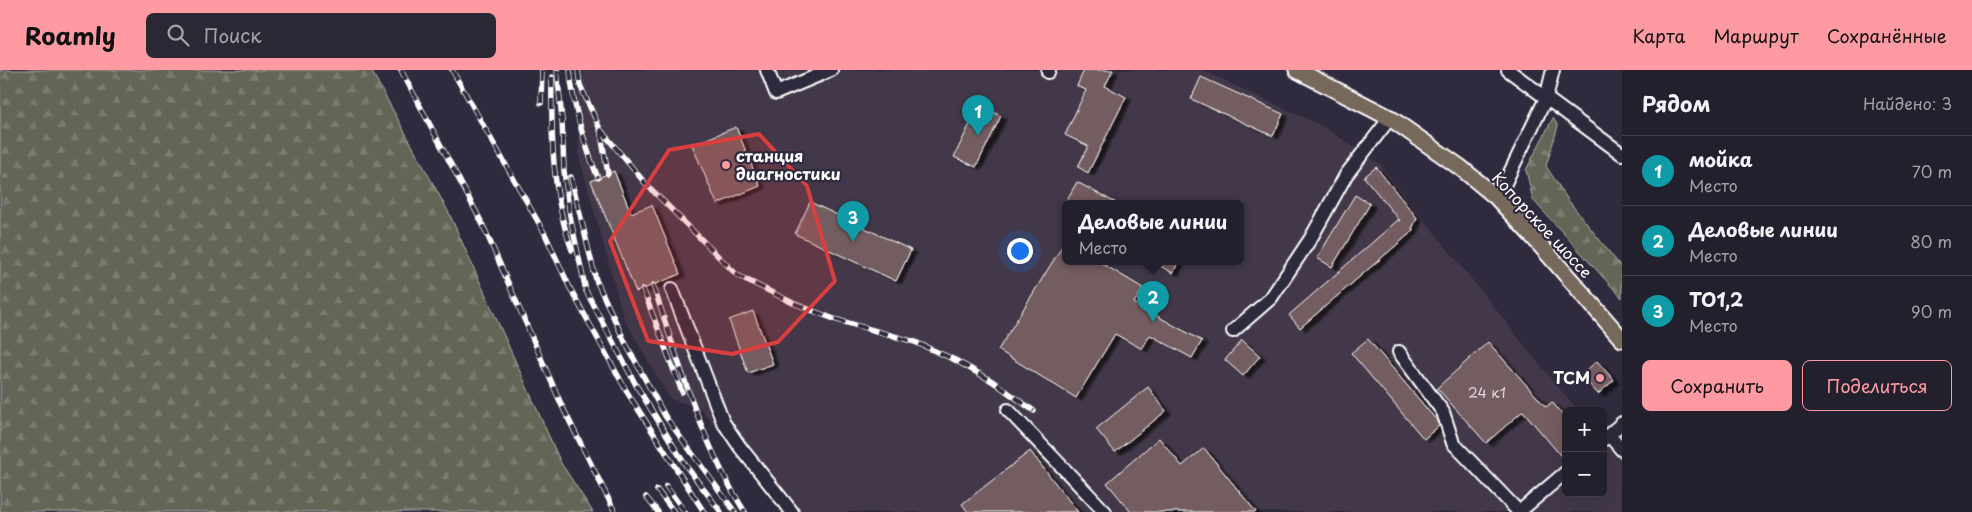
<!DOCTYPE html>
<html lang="ru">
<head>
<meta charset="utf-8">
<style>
  :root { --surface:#23202e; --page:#2b2836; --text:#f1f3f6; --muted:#a3a3aa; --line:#403e4a; --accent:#ff9aa2 }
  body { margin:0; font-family:"Playpen Sans",sans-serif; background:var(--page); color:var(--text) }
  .controls { position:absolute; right:15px; bottom:15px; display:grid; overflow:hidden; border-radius:8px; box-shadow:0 5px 20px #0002 }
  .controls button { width:45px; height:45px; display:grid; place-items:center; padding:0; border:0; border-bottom:1px solid var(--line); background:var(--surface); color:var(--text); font:25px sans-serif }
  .you { position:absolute; left:1019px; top:180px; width:18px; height:18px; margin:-12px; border:4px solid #fff; border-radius:50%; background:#1a73e8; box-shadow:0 0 0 8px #1a73e833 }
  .badge { display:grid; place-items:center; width:32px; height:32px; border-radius:50%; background:var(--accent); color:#fff; font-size:16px; font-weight:700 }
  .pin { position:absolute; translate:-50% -41px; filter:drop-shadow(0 1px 2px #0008) }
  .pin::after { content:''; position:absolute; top:26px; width:18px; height:15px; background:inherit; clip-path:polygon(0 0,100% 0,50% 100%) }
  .popup { position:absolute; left:1062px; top:130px; width:182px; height:65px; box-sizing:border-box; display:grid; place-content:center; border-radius:8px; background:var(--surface); filter:drop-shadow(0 1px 4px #0005); font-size:16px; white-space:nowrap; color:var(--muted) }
  .popup b { font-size:19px; color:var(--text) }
  .popup::after { content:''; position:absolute; left:50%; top:100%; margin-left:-10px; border:10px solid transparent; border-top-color:var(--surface) }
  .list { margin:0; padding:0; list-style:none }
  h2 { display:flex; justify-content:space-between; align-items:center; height:65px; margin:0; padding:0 20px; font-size:21px }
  h2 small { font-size:16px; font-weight:400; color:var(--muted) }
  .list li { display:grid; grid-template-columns:32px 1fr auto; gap:15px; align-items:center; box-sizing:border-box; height:70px; padding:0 20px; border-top:1px solid var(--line) }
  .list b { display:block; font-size:19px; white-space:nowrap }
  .list p { margin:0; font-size:16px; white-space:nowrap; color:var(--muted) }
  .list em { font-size:16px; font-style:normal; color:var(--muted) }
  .actions { display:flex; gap:10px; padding:15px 20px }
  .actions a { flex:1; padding:11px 0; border:1px solid var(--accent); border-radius:8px; text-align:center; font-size:18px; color:var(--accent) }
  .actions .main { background:var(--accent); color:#111 }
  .icon { flex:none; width:28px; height:28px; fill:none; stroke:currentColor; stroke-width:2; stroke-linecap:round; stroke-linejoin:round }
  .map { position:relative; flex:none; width:1622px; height:442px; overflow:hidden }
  header { display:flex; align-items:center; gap:30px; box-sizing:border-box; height:70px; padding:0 25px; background:var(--accent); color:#111 }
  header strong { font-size:24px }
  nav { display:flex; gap:28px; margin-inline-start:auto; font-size:18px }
  .search { width:350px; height:45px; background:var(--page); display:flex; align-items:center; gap:12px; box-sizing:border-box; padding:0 18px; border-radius:8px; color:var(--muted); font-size:19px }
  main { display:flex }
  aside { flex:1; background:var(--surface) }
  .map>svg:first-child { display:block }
</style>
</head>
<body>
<header>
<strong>Roamly</strong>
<div class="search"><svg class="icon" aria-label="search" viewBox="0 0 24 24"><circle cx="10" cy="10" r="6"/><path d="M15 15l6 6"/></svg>Поиск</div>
<nav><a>Карта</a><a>Маршрут</a><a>Сохранённые</a></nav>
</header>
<main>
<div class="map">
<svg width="1622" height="442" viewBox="0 0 1622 442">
  <defs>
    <pattern id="forest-firs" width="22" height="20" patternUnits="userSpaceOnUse" patternTransform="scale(1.25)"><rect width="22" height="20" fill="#646657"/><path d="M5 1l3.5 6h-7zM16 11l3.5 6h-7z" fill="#7b7d70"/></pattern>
    <filter id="shadow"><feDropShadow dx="5.5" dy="3" stdDeviation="1" flood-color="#0009"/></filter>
  </defs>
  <rect width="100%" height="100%" fill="#2f2a3d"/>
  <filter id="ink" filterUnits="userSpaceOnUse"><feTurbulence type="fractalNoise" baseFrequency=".02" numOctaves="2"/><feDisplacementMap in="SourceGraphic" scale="10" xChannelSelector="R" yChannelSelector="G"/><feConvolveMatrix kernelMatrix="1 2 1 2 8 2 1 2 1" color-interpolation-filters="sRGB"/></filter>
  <g filter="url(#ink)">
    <path fill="#433948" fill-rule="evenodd" d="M 577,0 L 1202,0 L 1322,56 L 1380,94 L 1551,309 L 1579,341 L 1566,341 L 1566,423 L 1603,423 L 1603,368 L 1622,389 L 1622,442 L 786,442 L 700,338 L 670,329 L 624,249 L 579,86 ZM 1066,133 L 1240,133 L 1240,191 L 1066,191 Z"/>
    <path fill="url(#forest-firs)" stroke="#b2b2ab" d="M 0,0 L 371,0 L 449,143 L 561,393 L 593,442 L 0,442 Z
      M 1553,48 L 1558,56 L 1546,96 L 1568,130 L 1622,198 L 1622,228 L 1533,130 L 1526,100 Z"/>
    <path fill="#735d61" stroke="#fff" filter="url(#shadow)" d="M 1084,0 L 1113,0 L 1105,16 L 1126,27 L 1088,103 L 1078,97 L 1088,76 L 1065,65 L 1086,20 L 1077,16 Z
      M 1201,7 L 1283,44 L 1273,66 L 1191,29 Z
      M 979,35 L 1001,46 L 976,97 L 954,87 Z
      M 736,57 L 760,116 L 717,134 L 692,75 Z
      M 1376,97 L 1417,148 L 1412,159 L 1414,160 L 1300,258 L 1289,245 L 1398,150 L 1400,151 L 1364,107 Z
      M 614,101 L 631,143 L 652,135 L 680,204 L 636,222 L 591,111 Z
      M 1077,112 L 1116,133 L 1065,133 Z
      M 1355,125 L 1370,134 L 1332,197 L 1317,188 Z
      M 810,132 L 911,180 L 896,211 L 795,164 Z
      M 1066,170 L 1066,191 L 1098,191 L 1143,218 L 1134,233 L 1202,271 L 1192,288 L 1150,265 L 1142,279 L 1115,264 L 1076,328 L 998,280 Z
      M 1151,191 L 1179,191 L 1173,203 Z
      M 753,241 L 773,294 L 748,303 L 729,250 Z
      M 1368,269 L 1438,352 L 1439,356 L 1424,369 L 1351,283 Z
      M 1242,270 L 1260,286 L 1243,306 L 1225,290 Z
      M 1488,272 L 1546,337 L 1552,332 L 1566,349 L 1566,392 L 1523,341 L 1486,373 L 1437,318 Z
      M 1597,291 L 1614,310 L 1598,324 L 1581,305 Z
      M 1148,317 L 1166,341 L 1115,382 L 1096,359 Z
      M 1159,368 L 1182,396 L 1204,378 L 1256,442 L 1131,442 L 1107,413 Z
      M 1030,381 L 1078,442 L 968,442 L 962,434 Z"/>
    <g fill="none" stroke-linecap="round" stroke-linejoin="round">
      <g stroke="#fff" stroke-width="16">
        <path id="minor" d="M 767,0 L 776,23 L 831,0
          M 1508,0 L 1622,84
          M 1048,2 L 1049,0
          M 1496,127 L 1503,117 L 1546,28 L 1553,0
          M 672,219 L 723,352 L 740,377 L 792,442
          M 1233,261 L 1271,228 L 1311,168 L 1346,105 L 1390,48
          M 1399,282 L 1443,342 L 1453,373 L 1519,442
          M 1008,340 L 1105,442
          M 1609,365 L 1622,380
          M 1603,370 L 1622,353
          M 1519,442 L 1566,402"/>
      </g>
      <g stroke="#fff" stroke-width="19">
        <path id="major" d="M 1297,0 L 1390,48 L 1461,98 L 1496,127 L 1535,169 L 1622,269"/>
      </g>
      <use href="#minor" stroke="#2f2a3d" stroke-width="12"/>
      <use href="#major" stroke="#76695c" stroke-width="15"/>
      <g stroke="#fff" stroke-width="5.5">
        <path id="rail" d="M 401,0 L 482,153 L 562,336 L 615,442
          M 452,0 L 545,164 L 570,218 L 627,322 L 704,442
          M 557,0 L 562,50 L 564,101 L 570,146 L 586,221 L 636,315 L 686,396 L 721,442
          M 570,0 C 573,38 584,73 598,108
          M 578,0 L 580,15 L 600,59 L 608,104
          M 552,7 C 551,65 552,126 572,180
          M 541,33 L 542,0
          M 600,59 L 645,113 L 737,205 L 793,233 L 834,249 L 915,272 L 955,290 L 992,311 L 1034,341
          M 571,107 L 596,210 L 626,274 L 665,346 L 735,442
          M 653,215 C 679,292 701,373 745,442
          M 643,219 L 682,322
          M 666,416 L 685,442
          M 657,420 L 674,442
          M 646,427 L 658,442"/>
      </g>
      <use href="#rail" stroke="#2f2a3d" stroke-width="4" stroke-dasharray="11" stroke-linecap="butt"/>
    </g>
  </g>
  <path fill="#da3e3e" fill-opacity="0.2" stroke="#da3e3e" stroke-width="4" stroke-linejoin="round" d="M 759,64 L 807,116 L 835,211 L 778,272 L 732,284 L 648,271 L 610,171 L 669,80 Z"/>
  <g fill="#ff9aa2" stroke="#2f2a3d" stroke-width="2">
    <circle cx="726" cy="95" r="5"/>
    <circle cx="1600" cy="308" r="5"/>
  </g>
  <g text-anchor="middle" stroke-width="4.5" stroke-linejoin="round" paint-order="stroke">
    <g font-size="14" fill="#dcd6d8">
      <text x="1487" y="328">24 к1</text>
    </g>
    <g font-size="16" font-weight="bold" fill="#fff" stroke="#2f2a3d" text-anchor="start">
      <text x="736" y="92">станция<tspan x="736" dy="18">диагностики</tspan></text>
      <text x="1590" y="314" text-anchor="end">ТСМ</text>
    </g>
    <g font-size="16" fill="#fff" stroke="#2f2a3d">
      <text transform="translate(1542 155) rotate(47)" y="6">Копорское шоссе</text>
    </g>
  </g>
</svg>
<div class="controls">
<button>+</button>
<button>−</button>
</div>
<div class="you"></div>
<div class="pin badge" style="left:978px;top:66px;background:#0f9aa8">1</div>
<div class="pin badge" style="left:1153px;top:252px;background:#0f9aa8">2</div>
<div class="popup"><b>Деловые линии</b>Место</div>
<div class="pin badge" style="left:853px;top:172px;background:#0f9aa8">3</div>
</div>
<aside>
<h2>Рядом<small>Найдено: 3</small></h2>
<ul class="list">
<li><span class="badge" style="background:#0f9aa8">1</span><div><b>мойка</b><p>Место</p></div><em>70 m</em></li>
<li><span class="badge" style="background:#0f9aa8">2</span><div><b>Деловые линии</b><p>Место</p></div><em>80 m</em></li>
<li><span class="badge" style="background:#0f9aa8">3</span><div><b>ТО1,2</b><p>Место</p></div><em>90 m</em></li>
</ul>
<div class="actions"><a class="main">Сохранить</a><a>Поделиться</a></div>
</aside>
</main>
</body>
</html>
